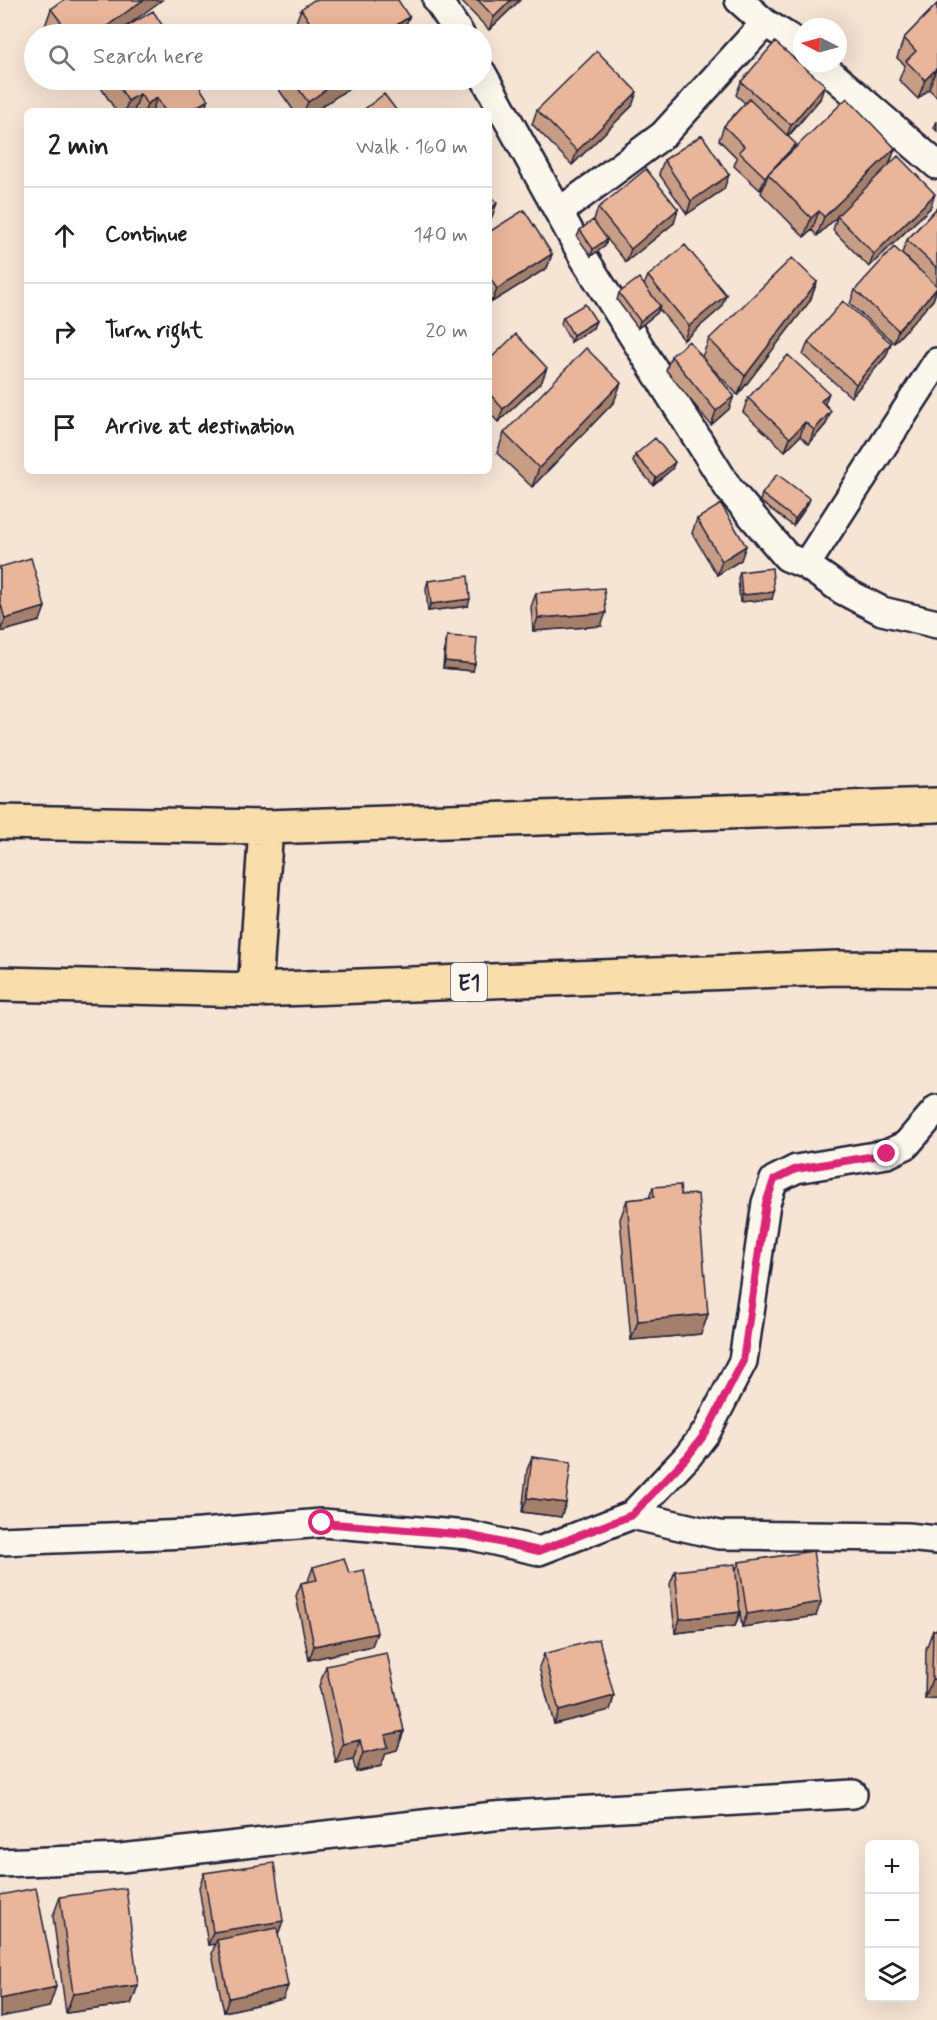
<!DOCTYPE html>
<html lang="en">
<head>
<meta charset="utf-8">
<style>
  :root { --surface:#fff; --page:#f6f6f6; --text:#202124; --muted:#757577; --line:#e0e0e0 }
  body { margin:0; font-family:Mynerve,sans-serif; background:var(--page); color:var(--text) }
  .controls { position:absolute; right:18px; bottom:18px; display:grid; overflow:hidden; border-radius:9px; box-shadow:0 6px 24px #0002 }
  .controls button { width:54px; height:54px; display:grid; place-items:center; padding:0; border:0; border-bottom:2px solid var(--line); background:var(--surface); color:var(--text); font:30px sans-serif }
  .compass { position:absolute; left:793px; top:18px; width:54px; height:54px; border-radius:50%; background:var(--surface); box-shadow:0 6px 24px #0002; rotate:276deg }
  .stop { position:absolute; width:18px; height:18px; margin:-14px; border:4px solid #db2777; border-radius:50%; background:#fff }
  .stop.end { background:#db2777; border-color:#fff; box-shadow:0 2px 6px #0008 }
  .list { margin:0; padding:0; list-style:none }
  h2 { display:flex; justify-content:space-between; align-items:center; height:78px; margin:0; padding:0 24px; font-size:26px }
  h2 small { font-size:20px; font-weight:400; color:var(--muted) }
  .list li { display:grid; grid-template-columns:39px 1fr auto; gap:18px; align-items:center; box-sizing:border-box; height:96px; padding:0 24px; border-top:2px solid var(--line) }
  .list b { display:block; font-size:22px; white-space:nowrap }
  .list em { font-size:20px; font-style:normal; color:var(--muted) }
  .icon { flex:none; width:33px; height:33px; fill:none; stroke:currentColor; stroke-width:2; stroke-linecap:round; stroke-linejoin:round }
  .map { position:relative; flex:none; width:937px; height:2020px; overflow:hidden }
  .search { position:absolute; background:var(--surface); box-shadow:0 6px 24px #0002; left:24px; top:24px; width:468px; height:66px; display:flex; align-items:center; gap:15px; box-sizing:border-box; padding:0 21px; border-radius:33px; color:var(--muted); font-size:22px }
  .panel { position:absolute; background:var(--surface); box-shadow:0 6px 24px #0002; left:24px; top:108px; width:468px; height:366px; border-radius:9px }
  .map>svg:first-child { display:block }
</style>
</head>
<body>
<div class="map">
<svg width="937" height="2020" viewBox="0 0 937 2020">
  <rect width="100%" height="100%" fill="#f6e4d4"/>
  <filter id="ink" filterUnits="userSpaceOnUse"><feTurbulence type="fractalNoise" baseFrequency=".0167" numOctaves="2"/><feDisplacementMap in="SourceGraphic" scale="12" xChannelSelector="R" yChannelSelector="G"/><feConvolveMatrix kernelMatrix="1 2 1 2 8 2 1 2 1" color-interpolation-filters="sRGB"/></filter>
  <g filter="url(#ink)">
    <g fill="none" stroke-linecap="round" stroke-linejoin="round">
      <g stroke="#22223b" stroke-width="32">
        <path id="street" d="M 437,0 L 460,34
          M 739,0 L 765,23 L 793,40 L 802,48
          M 819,63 L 937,165
          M 482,73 L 584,258 L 729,489 L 787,557 L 806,565 L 842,590 L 882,611 L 937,624
          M 559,212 L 663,135 L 765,23
          M 806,565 L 937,362
          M 632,1515 L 688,1456 L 707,1431 L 743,1361 L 766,1203 L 774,1180 L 796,1169 L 887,1154 L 906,1145 L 937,1109
          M 0,1541 L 189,1534 L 322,1523 L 468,1535 L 539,1551 L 632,1515 L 719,1535 L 907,1537 L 937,1540
          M 0,1863 L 121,1858 L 494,1816 L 853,1794"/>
      </g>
      <g stroke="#22223b" stroke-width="38">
        <path id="highway" d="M 0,822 L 266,827 L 937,805
          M 0,984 L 255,990 L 837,968 L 937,969
          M 255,990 L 266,827"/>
      </g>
      <use href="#street" stroke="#fbf7ec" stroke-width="27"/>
      <use href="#highway" stroke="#f9ddab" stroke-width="33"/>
    </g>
    <path fill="#c89d85" stroke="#22223b" stroke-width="1.5" d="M 460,0 L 520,0 L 489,30 Z
      M 937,4 L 937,97 L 929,89 L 918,99 L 899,80 L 905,65 L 897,58 L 904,38 Z
      M 51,9 L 122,30 L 168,34 L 49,34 L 44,29 Z
      M 301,9 L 409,17 L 402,34 L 298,34 L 294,28 Z
      M 96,80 L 195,80 L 204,111 L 116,111 Z
      M 272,80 L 361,80 L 315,111 L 294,111 Z
      M 741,82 L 820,99 L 788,137 L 794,149 L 895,148 L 889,166 L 930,208 L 869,267 L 833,230 L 837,217 L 817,236 L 812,230 L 804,237 L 761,193 L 764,186 L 760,190 L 734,166 L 737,158 L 719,140 L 724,126 L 745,103 L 736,95 Z
      M 632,106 L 572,165 L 532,124 L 537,110 Z
      M 937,121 L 937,131 L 934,128 Z
      M 664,160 L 724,189 L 687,214 L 659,174 Z
      M 598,208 L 678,209 L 674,223 L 626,262 L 607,239 L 605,246 L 591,256 L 577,237 L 580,230 L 594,220 Z
      M 937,208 L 937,289 L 933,300 L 894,343 L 850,304 L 855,290 L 920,271 L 902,253 L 907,240 Z
      M 489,232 L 552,254 L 547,268 L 492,302 L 489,297 Z
      M 648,276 L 721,308 L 684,340 L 659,309 L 657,313 L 638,328 L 617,300 L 619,293 L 644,285 Z
      M 817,282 L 810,301 L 738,395 L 709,365 L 729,409 L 711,425 L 666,370 L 671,356 L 702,357 L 709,339 Z
      M 563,317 L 593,328 L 571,342 L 561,324 Z
      M 808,342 L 891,343 L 886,356 L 851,397 L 803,355 Z
      M 489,360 L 542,381 L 498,422 L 489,412 Z
      M 748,398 L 825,404 L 831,411 L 826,424 L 809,444 L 800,436 L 785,451 L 743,412 Z
      M 614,402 L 532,487 L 497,453 L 504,433 Z
      M 635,455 L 672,469 L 653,485 L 633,462 Z
      M 762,494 L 807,506 L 793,526 L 760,501 Z
      M 697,519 L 741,560 L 717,575 L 692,533 Z
      M 0,567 L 40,621 L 0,632 Z
      M 740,572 L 772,599 L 740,602 L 738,578 Z
      M 428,581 L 468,606 L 428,611 L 426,588 Z
      M 536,593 L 601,626 L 533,631 L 531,607 Z
      M 447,636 L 473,671 L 443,668 L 445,642 Z
      M 653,1187 L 681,1195 L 708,1314 L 701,1334 L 631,1340 L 620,1219 L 627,1200 L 649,1198 Z
      M 532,1457 L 566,1503 L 561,1517 L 522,1512 L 527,1470 Z
      M 739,1562 L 816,1616 L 742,1627 L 740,1613 L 735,1626 L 675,1633 L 670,1584 L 675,1571 L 735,1572 Z
      M 313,1567 L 372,1646 L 309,1660 L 296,1596 L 301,1583 L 308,1581 Z
      M 937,1628 L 937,1698 L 925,1699 L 926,1649 L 933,1630 L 936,1630 Z
      M 544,1654 L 614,1696 L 610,1710 L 554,1724 L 539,1667 Z
      M 326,1666 L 404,1731 L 397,1750 L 386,1753 L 381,1766 L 356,1772 L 353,1760 L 336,1763 L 319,1686 Z
      M 204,1873 L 278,1935 L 283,1999 L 224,2012 L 212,1954 L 215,1944 L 208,1945 L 199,1887 Z
      M 60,1897 L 138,1985 L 131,2004 L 66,2013 L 53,1916 Z"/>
    <path fill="#a37f6c" stroke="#22223b" stroke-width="1.5" d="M 143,0 L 162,0 L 116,34 L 96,34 Z
      M 511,0 L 520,0 L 489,30 L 494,17 Z
      M 409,17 L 402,34 L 383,34 Z
      M 936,69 L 929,89 L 918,99 L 925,80 Z
      M 340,80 L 361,80 L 315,111 L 304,111 L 308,102 Z
      M 825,85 L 820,99 L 786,138 L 791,125 Z
      M 637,92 L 632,106 L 572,165 L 577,151 Z
      M 140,94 L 134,111 L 125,111 L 128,101 Z
      M 157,98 L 152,111 L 145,111 L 147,104 Z
      M 208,100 L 204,111 L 190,111 Z
      M 796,144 L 791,158 L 768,174 L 764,186 L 760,190 L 765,177 Z
      M 895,148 L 888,168 L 817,236 L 824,217 Z
      M 729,175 L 724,189 L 687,214 L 691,201 Z
      M 935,194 L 930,208 L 869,267 L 874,254 Z
      M 497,203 L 492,217 L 489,219 L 489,211 Z
      M 678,209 L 674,223 L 626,262 L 631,249 Z
      M 819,211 L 812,230 L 804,237 L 811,218 Z
      M 607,239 L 605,246 L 591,256 L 593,249 Z
      M 552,254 L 547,268 L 492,302 L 497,289 Z
      M 817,282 L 810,301 L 738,395 L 745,376 Z
      M 937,288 L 933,300 L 894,343 L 898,330 Z
      M 726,295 L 721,308 L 684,340 L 689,326 Z
      M 660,306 L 657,313 L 638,328 L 640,321 Z
      M 596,321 L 593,328 L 571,342 L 573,335 Z
      M 891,343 L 886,356 L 851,397 L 856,384 Z
      M 547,368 L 542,381 L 498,422 L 503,409 Z
      M 621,383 L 614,402 L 532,487 L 539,468 Z
      M 829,393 L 824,406 L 821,401 Z
      M 734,396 L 729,409 L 711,425 L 716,411 Z
      M 831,411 L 826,424 L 809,444 L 814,430 Z
      M 805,422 L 800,436 L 785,451 L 790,438 Z
      M 675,462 L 672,469 L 653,485 L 656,478 Z
      M 810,499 L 807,506 L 793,526 L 795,519 Z
      M 746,546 L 741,560 L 717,575 L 722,561 Z
      M 774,592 L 772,599 L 740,602 L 742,595 Z
      M 470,599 L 468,606 L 428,611 L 431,604 Z
      M 45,607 L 40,621 L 0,632 L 5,619 Z
      M 606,613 L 601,626 L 533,631 L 538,618 Z
      M 445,661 L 475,664 L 473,671 L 443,668 Z
      M 708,1314 L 701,1334 L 631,1340 L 638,1321 Z
      M 527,1498 L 566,1503 L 561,1517 L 522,1512 Z
      M 821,1602 L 816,1616 L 742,1627 L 747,1614 Z
      M 740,1612 L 735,1626 L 675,1633 L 680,1619 Z
      M 377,1633 L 372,1646 L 309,1660 L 314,1646 Z
      M 932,1679 L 937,1679 L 937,1698 L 925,1699 Z
      M 614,1696 L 610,1710 L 554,1724 L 559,1711 Z
      M 404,1731 L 397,1750 L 386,1753 L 381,1766 L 356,1772 L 363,1753 L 385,1735 Z
      M 360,1740 L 353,1760 L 336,1763 L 343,1744 Z
      M 283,1921 L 278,1935 L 217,1940 L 215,1944 L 208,1945 L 213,1932 Z
      M 138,1985 L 131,2004 L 66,2013 L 73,1994 Z
      M 288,1986 L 283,1999 L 224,2012 L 229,1998 Z
      M 56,1987 L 49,2007 L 0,2017 L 0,1999 Z"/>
    <path fill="#e9b69b" stroke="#22223b" stroke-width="1.5" d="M 64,0 L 143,0 L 96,34 L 70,34 L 51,9 Z
      M 314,0 L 398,0 L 409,17 L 383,34 L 305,34 L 314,29 L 301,9 Z
      M 478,0 L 511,0 L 494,17 Z
      M 937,4 L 937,71 L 936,69 L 925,80 L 906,61 L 916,51 L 904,38 Z
      M 153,11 L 168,34 L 114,34 Z
      M 775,42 L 825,85 L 791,125 L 741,82 Z
      M 597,51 L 637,92 L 577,151 L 537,110 Z
      M 115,80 L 195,80 L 208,100 L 190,111 L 165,111 L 157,98 L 147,104 L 140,94 L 128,101 Z
      M 292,80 L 340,80 L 308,102 Z
      M 384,94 L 397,111 L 362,111 Z
      M 847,98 L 895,148 L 824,217 L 819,211 L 811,218 L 768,174 Z
      M 749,99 L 796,144 L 765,177 L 739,152 L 744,146 L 724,126 Z
      M 702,135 L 729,175 L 691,201 L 664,160 Z
      M 898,156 L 935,194 L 874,254 L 837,216 Z
      M 646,169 L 678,209 L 631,249 L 598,208 Z
      M 489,195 L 497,203 L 489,211 Z
      M 937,208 L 937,268 L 907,240 Z
      M 524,210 L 552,254 L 497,289 L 489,276 L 489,232 Z
      M 593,220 L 607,239 L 593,249 L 580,230 Z
      M 685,245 L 726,295 L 689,326 L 648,276 Z
      M 894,247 L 937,286 L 937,288 L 898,330 L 855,290 Z
      M 792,258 L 817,282 L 745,376 L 709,339 Z
      M 639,278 L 660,306 L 640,321 L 619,293 Z
      M 843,301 L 891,343 L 856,384 L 808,342 Z
      M 585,304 L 596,321 L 573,335 L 563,317 Z
      M 516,334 L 547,368 L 503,409 L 489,393 L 489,360 Z
      M 689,341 L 734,396 L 716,411 L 671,356 Z
      M 586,348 L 621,383 L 539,468 L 504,433 Z
      M 788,355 L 829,393 L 821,401 L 831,411 L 814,430 L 805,422 L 790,438 L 748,398 Z
      M 655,438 L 675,462 L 656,478 L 635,455 Z
      M 777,474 L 810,499 L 795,519 L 762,494 Z
      M 721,504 L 746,546 L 722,561 L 697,519 Z
      M 31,558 L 45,607 L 5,619 L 0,601 L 0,567 Z
      M 772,568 L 774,592 L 742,595 L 740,572 Z
      M 468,576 L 470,599 L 431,604 L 428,581 Z
      M 604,588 L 606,613 L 538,618 L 536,593 Z
      M 447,636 L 477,638 L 475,664 L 445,661 Z
      M 680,1185 L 681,1195 L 698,1194 L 708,1314 L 638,1321 L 627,1200 L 654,1197 L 653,1187 Z
      M 532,1457 L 571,1462 L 566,1503 L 527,1498 Z
      M 813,1551 L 821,1602 L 747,1614 L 739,1562 Z
      M 344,1558 L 349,1573 L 364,1570 L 377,1633 L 314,1646 L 301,1583 L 317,1580 L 313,1567 Z
      M 735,1564 L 740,1612 L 680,1619 L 675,1571 Z
      M 933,1630 L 937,1630 L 937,1679 L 932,1679 Z
      M 599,1639 L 614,1696 L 559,1711 L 544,1654 Z
      M 387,1653 L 404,1731 L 385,1735 L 388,1747 L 363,1753 L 360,1740 L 343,1744 L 326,1666 Z
      M 274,1863 L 283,1921 L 213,1932 L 204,1873 Z
      M 36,1888 L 56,1987 L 0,1999 L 0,1895 Z
      M 126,1888 L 138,1985 L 73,1994 L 60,1897 Z
      M 277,1928 L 288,1986 L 229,1998 L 217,1940 Z"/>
  </g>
  <g fill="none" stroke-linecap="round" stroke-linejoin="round" filter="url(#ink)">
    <path stroke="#db2777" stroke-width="8" d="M 322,1523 L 468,1535 L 539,1551 L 632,1515 L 688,1456 L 707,1431 L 743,1361 L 766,1203 L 774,1180 L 796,1169 L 887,1154"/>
  </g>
  <g text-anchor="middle" stroke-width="4.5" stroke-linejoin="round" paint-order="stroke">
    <rect fill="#fbf7ec" stroke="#636270" stroke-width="1.5" x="451" y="963" width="36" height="38" rx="4.5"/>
    <g font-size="22" font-weight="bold" fill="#22223b">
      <text x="469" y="990">E1</text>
    </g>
  </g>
</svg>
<div class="controls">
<button>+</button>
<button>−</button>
<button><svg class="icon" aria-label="layers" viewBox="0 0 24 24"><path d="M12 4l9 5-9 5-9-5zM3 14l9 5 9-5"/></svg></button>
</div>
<svg class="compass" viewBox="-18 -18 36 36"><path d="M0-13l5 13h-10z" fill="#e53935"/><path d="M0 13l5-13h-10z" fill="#757577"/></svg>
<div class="stop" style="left:322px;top:1523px"></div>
<div class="stop end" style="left:887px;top:1154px"></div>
<div class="search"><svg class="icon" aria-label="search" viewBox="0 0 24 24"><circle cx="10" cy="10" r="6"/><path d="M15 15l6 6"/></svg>Search here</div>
<section class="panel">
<h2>2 min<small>Walk · 160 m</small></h2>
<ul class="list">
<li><svg class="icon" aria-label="ahead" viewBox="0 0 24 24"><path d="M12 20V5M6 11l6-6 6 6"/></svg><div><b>Continue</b></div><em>140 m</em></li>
<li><svg class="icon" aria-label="right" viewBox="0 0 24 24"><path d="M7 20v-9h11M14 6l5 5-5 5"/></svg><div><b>Turn right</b></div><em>20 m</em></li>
<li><svg class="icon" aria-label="arrive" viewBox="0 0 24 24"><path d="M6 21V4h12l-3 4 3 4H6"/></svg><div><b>Arrive at destination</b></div></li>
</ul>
</section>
</div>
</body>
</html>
